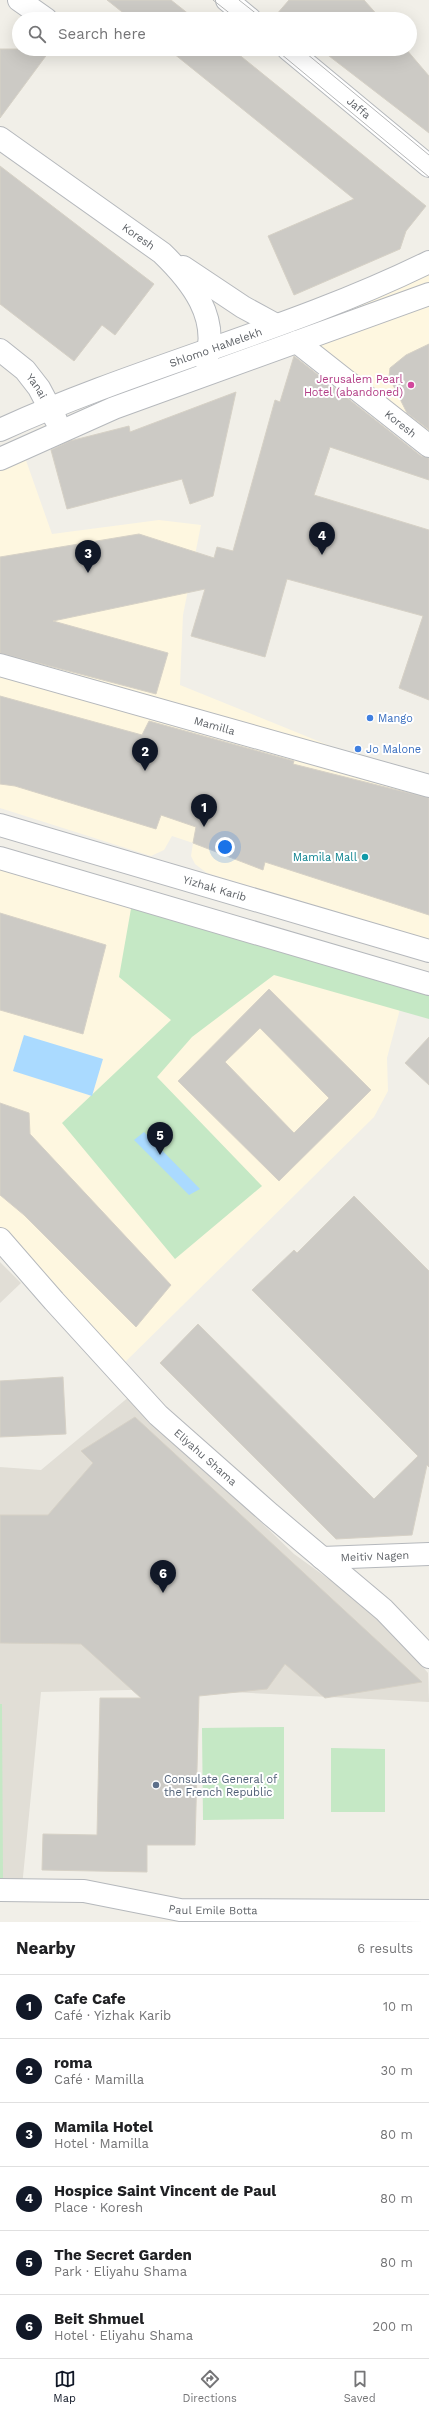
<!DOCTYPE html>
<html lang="en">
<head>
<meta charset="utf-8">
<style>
  :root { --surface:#fff; --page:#f2f2f2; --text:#202124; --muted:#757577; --line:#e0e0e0; --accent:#111827 }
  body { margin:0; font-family:"Work Sans",sans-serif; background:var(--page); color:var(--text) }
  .you { position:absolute; left:225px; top:847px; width:14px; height:14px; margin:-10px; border:3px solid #fff; border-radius:50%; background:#1a73e8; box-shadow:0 0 0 6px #1a73e833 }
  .badge { display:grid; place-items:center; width:26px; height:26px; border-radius:50%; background:var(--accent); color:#fff; font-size:13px; font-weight:700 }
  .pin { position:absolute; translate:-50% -33px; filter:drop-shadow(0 1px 2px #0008) }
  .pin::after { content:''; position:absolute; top:21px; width:14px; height:12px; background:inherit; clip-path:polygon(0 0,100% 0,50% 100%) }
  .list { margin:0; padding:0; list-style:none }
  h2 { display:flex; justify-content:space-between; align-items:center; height:52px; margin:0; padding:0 16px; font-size:17px }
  h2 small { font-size:13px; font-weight:400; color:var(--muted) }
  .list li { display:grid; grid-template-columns:26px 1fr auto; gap:12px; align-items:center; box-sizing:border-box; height:64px; padding:0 16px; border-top:1px solid var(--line) }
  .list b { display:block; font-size:15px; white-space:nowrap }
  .list p { margin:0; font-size:13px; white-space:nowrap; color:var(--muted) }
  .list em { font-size:13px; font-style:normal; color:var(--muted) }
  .icon { flex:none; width:22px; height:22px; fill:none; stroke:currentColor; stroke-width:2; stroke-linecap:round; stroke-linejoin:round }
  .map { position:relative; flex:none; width:429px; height:1922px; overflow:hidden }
  .search { position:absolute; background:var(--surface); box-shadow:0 4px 16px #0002; left:12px; right:12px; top:12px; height:44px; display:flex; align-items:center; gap:10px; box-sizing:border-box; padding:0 14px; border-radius:22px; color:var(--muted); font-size:15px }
  .sheet { height:436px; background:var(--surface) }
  nav { display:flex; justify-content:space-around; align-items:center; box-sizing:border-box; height:56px; border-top:1px solid var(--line); background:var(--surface); font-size:11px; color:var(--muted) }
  nav a { display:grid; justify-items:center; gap:2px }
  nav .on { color:var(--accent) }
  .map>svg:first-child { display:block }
</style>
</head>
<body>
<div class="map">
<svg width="429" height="1922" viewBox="0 0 429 1922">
  <rect width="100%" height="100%" fill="#f1efe8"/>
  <path fill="#fef7e0" d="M 429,267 L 429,435 L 316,351 L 279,328 Z
    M 22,449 L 52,534 L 159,520 L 201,525 L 183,615 L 180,685 L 429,786 L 429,940 L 207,873 L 195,864 L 191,856 L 193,843 L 172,836 L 164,850 L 151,856 L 0,808 L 0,459 Z
    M 0,860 L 407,983 L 387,1058 L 388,1091 L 374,1117 L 117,1370 L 0,1239 Z"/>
  <path fill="#e1ded6" d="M 0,1262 L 21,1283 L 0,1303 Z
    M 130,1396 L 294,1554 L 380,1616 L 428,1673 L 429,1702 L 172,1689 L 41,1692 L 22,1887 L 0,1887 L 0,1467 L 41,1470 Z"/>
  <path fill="#c5e8c5" d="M 132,903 L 429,995 L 429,1019 L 274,975 L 192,1037 L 157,1077 L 262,1186 L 175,1259 L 62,1123 L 171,1020 L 119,977 Z
    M 0,1704 L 2,1704 L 3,1880 L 0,1879 Z
    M 284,1727 L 284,1819 L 203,1820 L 202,1728 Z
    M 331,1748 L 385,1749 L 385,1812 L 331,1812 Z"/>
  <path fill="#aadaff" d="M 24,1035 L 103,1059 L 92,1096 L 13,1071 Z
    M 144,1132 L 200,1189 L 189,1195 L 134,1140 Z"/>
  <path fill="#cccac5" stroke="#d6d1c6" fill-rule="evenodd" d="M 107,0 L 171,0 L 195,19 L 131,19 Z
    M 289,0 L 364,0 L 381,19 L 281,19 L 276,15 Z
    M 0,49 L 51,49 L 0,118 Z
    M 168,49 L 232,49 L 426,206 L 406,231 L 400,249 L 294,295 L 268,236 L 354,199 Z
    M 320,49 L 406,49 L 429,76 L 429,133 Z
    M 0,166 L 154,284 L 115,335 L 102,325 L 74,361 L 0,304 Z
    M 429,344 L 429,430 L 407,413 L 389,377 L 390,368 L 406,355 Z
    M 294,356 L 421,456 L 429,458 L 429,480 L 330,447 L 314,495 L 429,530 L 429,700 L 399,688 L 423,616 L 287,579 L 265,657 L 191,636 L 205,589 L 53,621 L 168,653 L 156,694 L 0,653 L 0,557 L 139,534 L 214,558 L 217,547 L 233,551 L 275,400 L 280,402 Z
    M 236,392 L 213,496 L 190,504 L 182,479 L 67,509 L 51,450 L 70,441 L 129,426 L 130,432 Z
    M 0,696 L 142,735 L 149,721 L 294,761 L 293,764 L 429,798 L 429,915 L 265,862 L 263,870 L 193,843 L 196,827 L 161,815 L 156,829 L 15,786 L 0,784 Z
    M 0,913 L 106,945 L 83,1034 L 0,1010 Z
    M 269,989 L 371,1090 L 279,1181 L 178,1081 ZM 260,1028 L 329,1098 L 294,1133 L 225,1062 Z
    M 429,1037 L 429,1085 L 405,1063 Z
    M 0,1103 L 29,1113 L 30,1134 L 171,1285 L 136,1327 L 24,1215 L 0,1195 Z
    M 354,1196 L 429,1271 L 429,1467 L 427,1465 L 412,1535 L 336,1539 L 160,1363 L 198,1324 L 374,1499 L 418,1456 L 252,1290 L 294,1250 L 297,1253 Z
    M 63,1377 L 66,1434 L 0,1437 L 0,1381 Z
    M 135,1417 L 422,1682 L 325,1698 L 285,1664 L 267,1689 L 199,1696 L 195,1845 L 147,1845 L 147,1872 L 42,1870 L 43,1834 L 97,1835 L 100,1698 L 141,1698 L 81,1644 L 0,1643 L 0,1515 L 48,1515 L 93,1463 L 81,1451 Z"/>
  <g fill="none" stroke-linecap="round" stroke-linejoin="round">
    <g stroke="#b5b8bc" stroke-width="24">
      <g id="minor">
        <path d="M 19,0 L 46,19"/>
        <path d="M 227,0 L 250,19"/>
        <path id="s1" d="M 288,49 L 429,166"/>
        <path id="s2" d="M 0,138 L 162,253 C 191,281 220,317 206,361"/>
        <path d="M 183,267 L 243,307 L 276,325"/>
        <path id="s3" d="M 297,342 L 429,446"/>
        <path id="s4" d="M 0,350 L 25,370 L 39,388 L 56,420"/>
        <path id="s5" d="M 0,430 C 140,366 291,330 429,262"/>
        <path d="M 0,459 L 114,408 L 429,294"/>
        <path id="s6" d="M 0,665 L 429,786"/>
        <path id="s7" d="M 0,825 L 429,951"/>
        <path d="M 0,858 L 429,984"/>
        <path id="s8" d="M 0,1239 L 54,1301 L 158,1415 L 270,1514 L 384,1610 L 429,1657"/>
        <path id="s9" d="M 322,1558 L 429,1554"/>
        <path id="s10" d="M 0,1890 L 84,1891 L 180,1910 L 429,1911"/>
      </g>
    </g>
    <use href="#minor" stroke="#fff" stroke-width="22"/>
    <path stroke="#b6b7b8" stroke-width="1" d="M 213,0 L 237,19
      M 239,0 L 263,19
      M 275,49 L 429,177
      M 301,49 L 429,155"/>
  </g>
  <circle fill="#d1479c" stroke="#fff" stroke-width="1.5" cx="411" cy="385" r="4"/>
  <g fill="#3f7fe0" stroke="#fff" stroke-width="1.5">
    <circle cx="370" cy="718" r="4"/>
    <circle cx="358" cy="749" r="4"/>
  </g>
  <circle fill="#0f9aa8" stroke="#fff" stroke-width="1.5" cx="365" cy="857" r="4"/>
  <circle fill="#5c6f8a" stroke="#fff" stroke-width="1.5" cx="156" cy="1785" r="4"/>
  <g text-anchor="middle" stroke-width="4" stroke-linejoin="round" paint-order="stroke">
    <g font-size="11" fill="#5f6368" stroke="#fff">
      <text dy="4" stroke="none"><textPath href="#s1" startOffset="92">Jaffa</textPath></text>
      <text dy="4" stroke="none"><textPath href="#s2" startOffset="170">Koresh</textPath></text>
      <text dy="4" stroke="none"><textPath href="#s5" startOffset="231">Shlomo HaMelekh</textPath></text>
      <text dy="4" stroke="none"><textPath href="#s4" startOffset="52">Yanai</textPath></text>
      <text dy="4" stroke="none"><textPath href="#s3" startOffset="132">Koresh</textPath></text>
      <text dy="4" stroke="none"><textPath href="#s6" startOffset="223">Mamilla</textPath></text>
      <text dy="4" stroke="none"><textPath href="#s7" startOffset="224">Yizhak Karib</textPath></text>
      <text dy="4" stroke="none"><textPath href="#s8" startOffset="300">Eliyahu Shama</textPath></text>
      <text dy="4" stroke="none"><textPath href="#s9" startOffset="53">Meitiv Nagen</textPath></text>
      <text dy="4" stroke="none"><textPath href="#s10" startOffset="215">Paul Emile Botta</textPath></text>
    </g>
    <g font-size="11" fill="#b23c85" stroke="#fff" text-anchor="end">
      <text x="403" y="383">Jerusalem Pearl<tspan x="403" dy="13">Hotel (abandoned)</tspan></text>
    </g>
    <g font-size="11" fill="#366cbe" stroke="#fff" text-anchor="start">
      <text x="378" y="722">Mango</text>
      <text x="366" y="753">Jo Malone</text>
    </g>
    <g font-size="11" fill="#0d838f" stroke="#fff" text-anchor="end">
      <text x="357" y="861">Mamila Mall</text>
    </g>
    <g font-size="11" fill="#4e5e75" stroke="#fff" text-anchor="start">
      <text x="164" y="1783">Consulate General of<tspan x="164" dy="13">the French Republic</tspan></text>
    </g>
  </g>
</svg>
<div class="you"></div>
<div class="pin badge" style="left:204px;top:827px">1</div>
<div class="pin badge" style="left:145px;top:771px">2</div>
<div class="pin badge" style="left:88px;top:573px">3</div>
<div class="pin badge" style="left:322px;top:555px">4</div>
<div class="pin badge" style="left:160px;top:1155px">5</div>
<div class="pin badge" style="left:163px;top:1593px">6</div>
<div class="search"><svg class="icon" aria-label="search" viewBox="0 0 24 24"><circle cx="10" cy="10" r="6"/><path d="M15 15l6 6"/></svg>Search here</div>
</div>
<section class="sheet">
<h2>Nearby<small>6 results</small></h2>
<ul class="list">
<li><span class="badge">1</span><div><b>Cafe Cafe</b><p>Café · Yizhak Karib</p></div><em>10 m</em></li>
<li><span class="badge">2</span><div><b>roma</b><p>Café · Mamilla</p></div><em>30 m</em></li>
<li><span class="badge">3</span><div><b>Mamila Hotel</b><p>Hotel · Mamilla</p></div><em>80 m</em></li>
<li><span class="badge">4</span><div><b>Hospice Saint Vincent de Paul</b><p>Place · Koresh</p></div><em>80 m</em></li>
<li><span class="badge">5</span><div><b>The Secret Garden</b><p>Park · Eliyahu Shama</p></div><em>80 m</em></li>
<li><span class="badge">6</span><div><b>Beit Shmuel</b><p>Hotel · Eliyahu Shama</p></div><em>200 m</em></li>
</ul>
</section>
<nav>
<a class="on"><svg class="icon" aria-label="map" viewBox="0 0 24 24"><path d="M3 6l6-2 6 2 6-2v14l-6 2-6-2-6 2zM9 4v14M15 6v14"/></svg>Map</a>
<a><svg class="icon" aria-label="directions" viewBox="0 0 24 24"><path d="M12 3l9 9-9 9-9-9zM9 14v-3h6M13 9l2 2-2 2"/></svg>Directions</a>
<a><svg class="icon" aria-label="saved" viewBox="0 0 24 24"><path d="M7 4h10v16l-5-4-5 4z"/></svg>Saved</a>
</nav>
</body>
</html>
